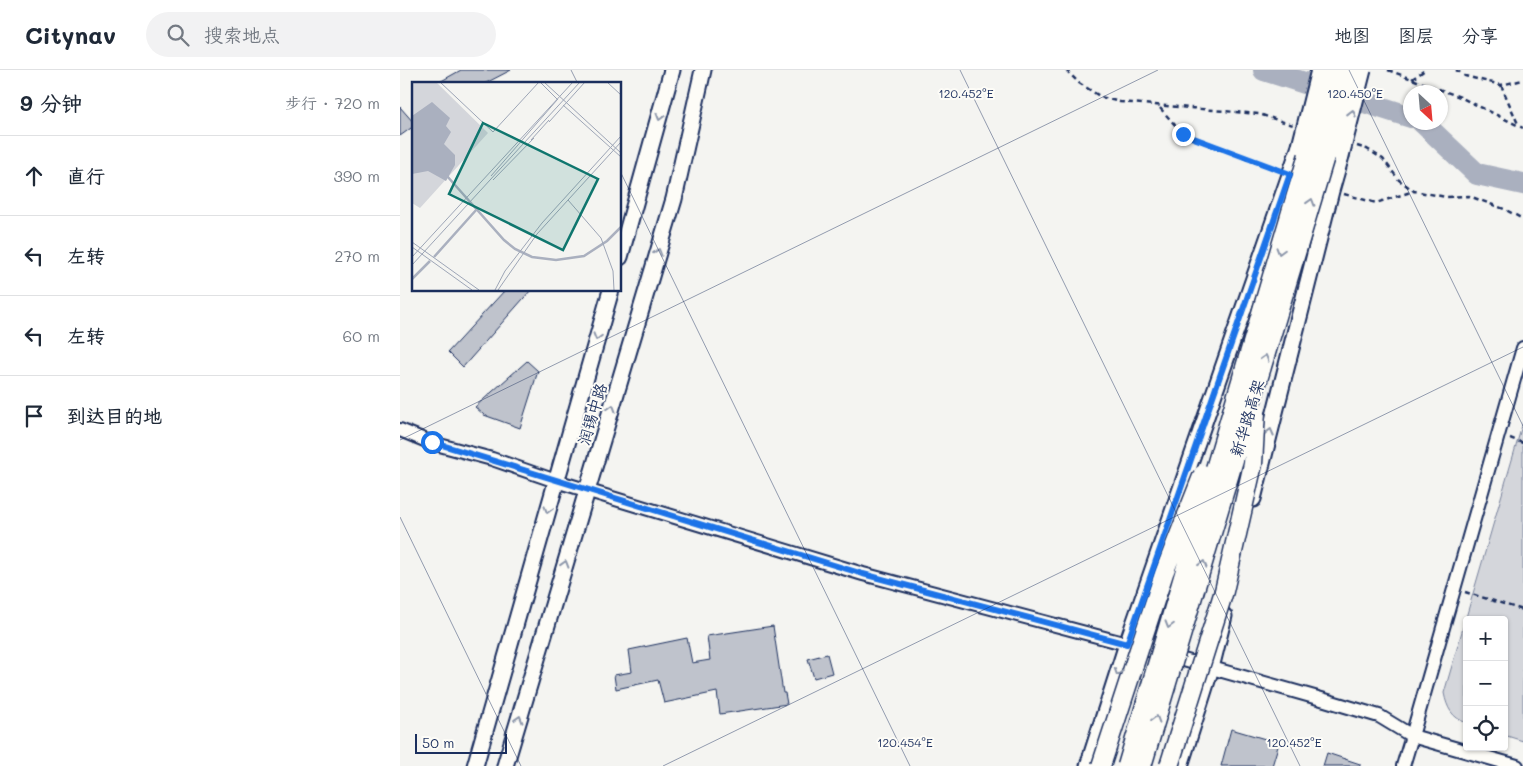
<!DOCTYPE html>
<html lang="zh">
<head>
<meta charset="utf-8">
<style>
  :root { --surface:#fff; --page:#f2f2f3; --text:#1f2937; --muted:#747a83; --line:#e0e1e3 }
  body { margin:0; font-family:Mali,"LXGW WenKai TC",sans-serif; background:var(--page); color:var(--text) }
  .controls { position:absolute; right:15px; bottom:15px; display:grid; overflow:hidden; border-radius:5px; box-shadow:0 1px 4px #0004 }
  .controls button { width:45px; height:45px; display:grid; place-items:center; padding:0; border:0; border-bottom:1px solid var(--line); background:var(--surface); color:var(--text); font:25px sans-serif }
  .compass { position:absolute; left:1003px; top:15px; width:45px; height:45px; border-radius:50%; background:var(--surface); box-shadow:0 1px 4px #0004; rotate:154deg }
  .scale { position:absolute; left:15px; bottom:12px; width:92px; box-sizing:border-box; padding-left:5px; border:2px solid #1b2f5e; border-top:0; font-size:14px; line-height:18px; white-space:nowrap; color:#1b2f5e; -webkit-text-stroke:4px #fdfcf7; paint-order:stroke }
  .stop { position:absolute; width:15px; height:15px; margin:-11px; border:4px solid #1a73e8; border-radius:50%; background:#fff }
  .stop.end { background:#1a73e8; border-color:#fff; box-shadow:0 1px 5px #0008 }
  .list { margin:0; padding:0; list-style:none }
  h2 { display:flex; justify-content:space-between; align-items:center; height:65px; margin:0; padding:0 20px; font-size:21px }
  h2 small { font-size:16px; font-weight:400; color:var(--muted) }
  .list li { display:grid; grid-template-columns:32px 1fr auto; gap:15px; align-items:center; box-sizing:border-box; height:80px; padding:0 20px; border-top:1px solid var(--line) }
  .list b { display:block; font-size:19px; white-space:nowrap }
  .list em { font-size:16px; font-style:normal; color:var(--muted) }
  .icon { flex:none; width:28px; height:28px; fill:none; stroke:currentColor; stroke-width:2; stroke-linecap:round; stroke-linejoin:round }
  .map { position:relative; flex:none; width:1123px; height:696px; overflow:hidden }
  header { display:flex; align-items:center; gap:30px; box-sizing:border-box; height:70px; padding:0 25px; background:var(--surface); border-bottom:1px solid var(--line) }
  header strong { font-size:24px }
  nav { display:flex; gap:28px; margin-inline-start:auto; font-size:18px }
  .search { width:350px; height:45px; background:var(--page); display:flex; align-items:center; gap:12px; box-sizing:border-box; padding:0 18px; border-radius:28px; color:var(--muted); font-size:19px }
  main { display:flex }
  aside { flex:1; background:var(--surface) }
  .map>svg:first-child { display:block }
</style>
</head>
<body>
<header>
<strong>Citynav</strong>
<div class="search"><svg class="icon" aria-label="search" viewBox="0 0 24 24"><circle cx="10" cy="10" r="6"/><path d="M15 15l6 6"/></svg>搜索地点</div>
<nav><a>地图</a><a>图层</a><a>分享</a></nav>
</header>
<main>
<aside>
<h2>9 分钟<small>步行 · 720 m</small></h2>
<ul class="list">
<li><svg class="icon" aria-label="ahead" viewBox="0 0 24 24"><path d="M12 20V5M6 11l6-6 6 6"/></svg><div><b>直行</b></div><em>390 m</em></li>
<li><svg class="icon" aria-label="left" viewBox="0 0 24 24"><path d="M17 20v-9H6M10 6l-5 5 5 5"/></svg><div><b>左转</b></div><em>270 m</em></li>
<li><svg class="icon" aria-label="left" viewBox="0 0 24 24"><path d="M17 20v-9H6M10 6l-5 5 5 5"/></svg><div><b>左转</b></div><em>60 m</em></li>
<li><svg class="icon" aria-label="arrive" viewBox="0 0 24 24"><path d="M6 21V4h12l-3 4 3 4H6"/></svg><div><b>到达目的地</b></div></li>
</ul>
</aside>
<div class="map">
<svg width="1123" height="696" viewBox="0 0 1123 696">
  <rect width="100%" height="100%" fill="#f4f4f1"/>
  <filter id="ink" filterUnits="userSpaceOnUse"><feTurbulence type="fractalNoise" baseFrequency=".02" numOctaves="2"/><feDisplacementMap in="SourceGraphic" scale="10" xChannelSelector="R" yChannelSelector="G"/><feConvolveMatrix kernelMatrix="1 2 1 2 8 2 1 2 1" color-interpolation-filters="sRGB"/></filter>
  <g filter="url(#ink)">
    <path fill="#d4d6db" stroke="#78829c" d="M 1123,352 L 1123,671 L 1104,665 L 1104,550 L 1067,550 L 1067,653 C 1052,648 1047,638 1044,623 Z"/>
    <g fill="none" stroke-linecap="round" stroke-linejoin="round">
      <path stroke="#aab0bf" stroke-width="22" d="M 864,0 L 1011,47
        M 1022,52 L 1077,104 L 1123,114"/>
    </g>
    <path fill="#bfc3cc" stroke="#1b2f5e" d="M 61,0 L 111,0 L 84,14 L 36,14 Z
      M 0,37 L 14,53 L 14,56 L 0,66 Z
      M 105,220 L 131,220 L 63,297 L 48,282 Z
      M 127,291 L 138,301 L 120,358 L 84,345 L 75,337 Z
      M 373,556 L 383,623 L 385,623 L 387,634 L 320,644 L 317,622 L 264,633 L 258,610 L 216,619 L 214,605 L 232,602 L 229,580 L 287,568 L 292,593 L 310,590 L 307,566 Z
      M 427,584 L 432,603 L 414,608 L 408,589 Z
      M 831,659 L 879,673 L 872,696 L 821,696 Z
      M 927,683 L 960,694 L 960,696 L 923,696 Z"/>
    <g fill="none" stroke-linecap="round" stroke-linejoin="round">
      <g stroke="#1b2f5e" stroke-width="16">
        <path id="minor" d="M 0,360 L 32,373 L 92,389 L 156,411 L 463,504 L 727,574 L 925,630 L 979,646 L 1012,666 L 1123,278
          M 1003,696 L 1012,666 L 1117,696"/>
      </g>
      <g stroke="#1b2f5e" stroke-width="19">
        <path id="major" d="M 220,187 L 272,0
          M 853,429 L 931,121 L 941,86
          M 75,696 L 211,220
          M 105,696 L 274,129 L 303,0
          M 688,696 L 727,574 L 900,76
          M 780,696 L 811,598 L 824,546"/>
      </g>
      <path stroke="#1b2f5e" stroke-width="2.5" stroke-dasharray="5 4" stroke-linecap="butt" d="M 666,0 L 679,13 L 701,27 L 720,32 L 859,44 L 893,55
        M 988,0 L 1060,27 L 1123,58
        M 1056,0 L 1065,6 L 1101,15 L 1123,10
        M 1012,9 L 1025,0
        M 1101,15 L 1118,54
        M 760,38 L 783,64 L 879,100
        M 957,76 L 967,79 L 983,89 L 999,110 L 1014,121 L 1046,127 L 1069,126 L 1104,139 L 1123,149
        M 944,124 L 976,133 L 1014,121
        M 1110,368 L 1123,373
        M 1065,522 L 1123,540"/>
      <use href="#minor" stroke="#fdfcf7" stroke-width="12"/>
      <use href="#major" stroke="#fdfcf7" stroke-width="15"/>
      <g stroke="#1b2f5e" stroke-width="19" stroke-linecap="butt">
        <path id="major-bridge" d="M 900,76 L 919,0
          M 941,86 L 963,0"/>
      </g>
      <g stroke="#1b2f5e" stroke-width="21" stroke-linecap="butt">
        <path id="highway-bridge" d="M 701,696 L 764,503 L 803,404
          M 727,696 L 933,0
          M 742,696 L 951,0
          M 769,696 L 824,521 L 853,394 L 856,341"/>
      </g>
      <use href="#major-bridge" stroke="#fdfcf7" stroke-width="15"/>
      <use href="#highway-bridge" stroke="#fdfcf7" stroke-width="18"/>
    </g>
    <defs><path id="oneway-chevron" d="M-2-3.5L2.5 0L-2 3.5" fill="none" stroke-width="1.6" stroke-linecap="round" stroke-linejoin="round" transform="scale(1.25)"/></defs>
    <g stroke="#8c96aa">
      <use href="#oneway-chevron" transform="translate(952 43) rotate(-76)"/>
      <use href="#oneway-chevron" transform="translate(260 47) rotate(106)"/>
      <use href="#oneway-chevron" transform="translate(911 132) rotate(-73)"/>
      <use href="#oneway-chevron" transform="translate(880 181) rotate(106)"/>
      <use href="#oneway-chevron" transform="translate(258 182) rotate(-73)"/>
      <use href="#oneway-chevron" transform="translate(197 267) rotate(106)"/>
      <use href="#oneway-chevron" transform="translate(865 288) rotate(-73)"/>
      <use href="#oneway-chevron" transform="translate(212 338) rotate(-73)"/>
      <use href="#oneway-chevron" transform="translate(870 362) rotate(-76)"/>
      <use href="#oneway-chevron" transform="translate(148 440) rotate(106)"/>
      <use href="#oneway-chevron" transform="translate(165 494) rotate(-73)"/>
      <use href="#oneway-chevron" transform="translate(803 494) rotate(-73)"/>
      <use href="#oneway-chevron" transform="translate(769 555) rotate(106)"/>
      <use href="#oneway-chevron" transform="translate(718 602) rotate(108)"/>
      <use href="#oneway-chevron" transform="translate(119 649) rotate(-73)"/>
      <use href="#oneway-chevron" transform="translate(756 649) rotate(-73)"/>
    </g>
  </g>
  <g fill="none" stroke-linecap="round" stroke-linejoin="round" filter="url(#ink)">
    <path stroke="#1a73e8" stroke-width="6" d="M 32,372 L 463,504 L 727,574 L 890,104 L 783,64"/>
  </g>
  <path fill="none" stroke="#1b2f5e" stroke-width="1" stroke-opacity="0.45" d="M 171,0 L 178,14M 560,0 L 900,696M 949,0 L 1123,356M 220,101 L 510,696M 0,370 L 758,0M 0,447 L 121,696M 263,696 L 1123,277"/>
  <g text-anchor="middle" stroke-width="4" stroke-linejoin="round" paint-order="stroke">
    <g font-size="16" fill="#1b2f5e" stroke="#fdfcf7">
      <text transform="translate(192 344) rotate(-73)" y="6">润锡中路</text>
      <text transform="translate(847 348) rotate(-73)" y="6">新华路高架</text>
    </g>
  </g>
  <g transform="translate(12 12)">
    <rect width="209" height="209" fill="#f4f4f1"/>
    <path d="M 0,0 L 24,0 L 76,51 L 8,126 L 0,121 Z" fill="#d4d6db"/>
    <path d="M 20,20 L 38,36 L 34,44 L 39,50 L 32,62 L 43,73 L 43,83 L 34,99 L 16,89 L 0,92 L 0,34 Z" fill="#aab0bf"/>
    <path fill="none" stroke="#aab0bf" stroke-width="2.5" d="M 35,94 L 92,158 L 103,167 L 120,175 L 144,178 L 172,174 L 195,159 L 209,145M 22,175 L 65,127M 0,197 L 18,179"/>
    <path fill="none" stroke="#9da5b6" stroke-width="1" d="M 28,0 L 81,50 L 127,0M 128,0 L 146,18M 132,0 L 209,71M 195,0 L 209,13M 151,23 L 209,75M 137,40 L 173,0M 119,58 L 137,38M 79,94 L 145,18M 81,98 L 122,56M 156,118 L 189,156 L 201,189 L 202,208M 0,160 L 67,208M 0,165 L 60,208M 0,175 L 161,0M 0,183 L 168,0M 83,208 L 93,189 L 130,141 L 209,54M 86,208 L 125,152 L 209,60"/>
    <path fill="#0f766e" fill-opacity="0.15" stroke="#0f766e" stroke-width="2.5" d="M 71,41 L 186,97 L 151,168 L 37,112 Z"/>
    <rect width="209" height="209" fill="none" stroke="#1b2f5e" stroke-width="2.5"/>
  </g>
  <g font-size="12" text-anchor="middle" fill="#1b2f5e" stroke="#fdfcf7" stroke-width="4" stroke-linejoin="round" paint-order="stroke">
    <text x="566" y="28">120.452°E</text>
    <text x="955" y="28">120.450°E</text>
    <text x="505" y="677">120.454°E</text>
    <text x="894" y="677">120.452°E</text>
  </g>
</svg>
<div class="controls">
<button>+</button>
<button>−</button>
<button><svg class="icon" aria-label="locate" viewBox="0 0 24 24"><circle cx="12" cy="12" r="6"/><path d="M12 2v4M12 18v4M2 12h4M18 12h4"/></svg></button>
</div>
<svg class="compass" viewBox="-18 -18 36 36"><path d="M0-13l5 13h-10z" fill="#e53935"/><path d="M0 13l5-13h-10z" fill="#747a83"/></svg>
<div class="scale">50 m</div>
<div class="stop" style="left:32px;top:372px"></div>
<div class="stop end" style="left:783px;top:64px"></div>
</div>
</main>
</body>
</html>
